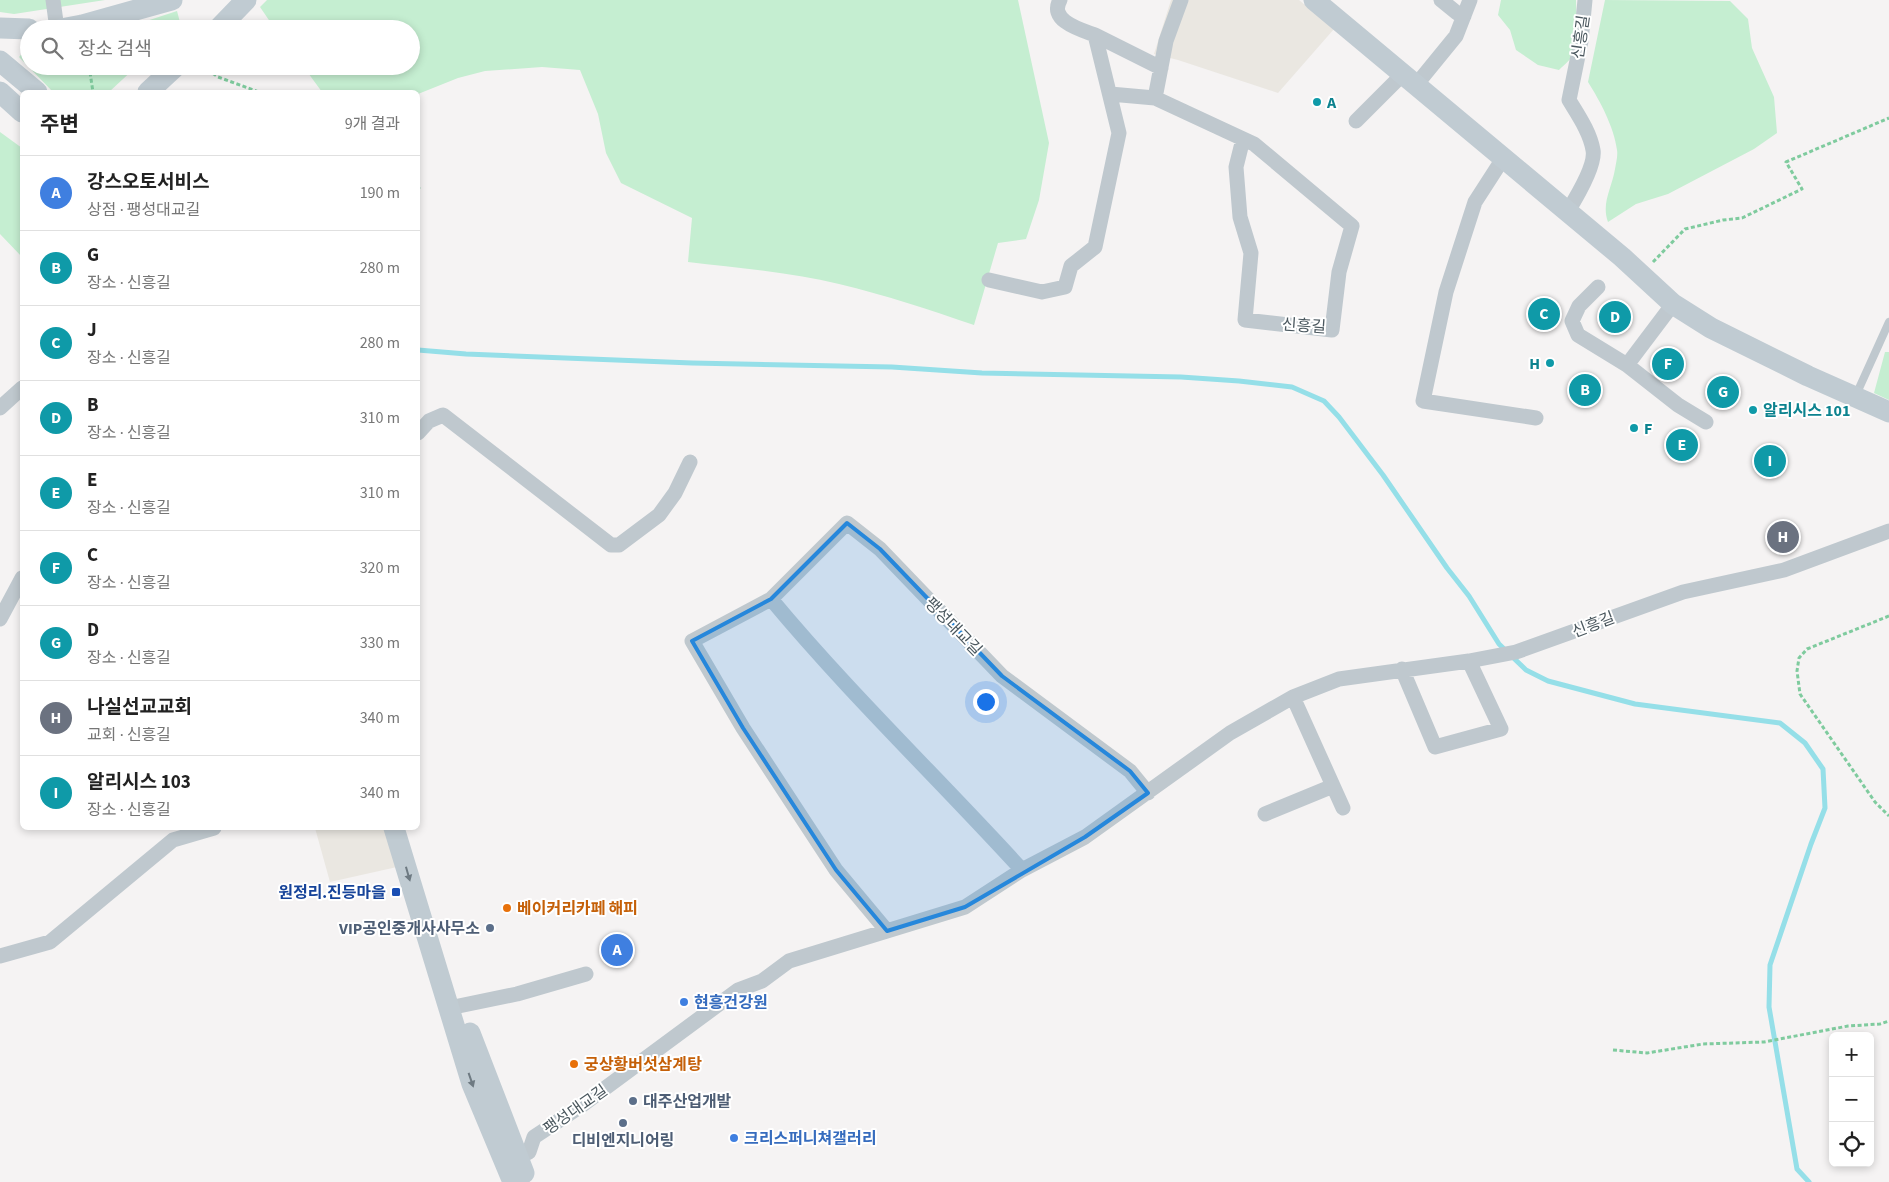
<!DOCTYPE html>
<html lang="ko">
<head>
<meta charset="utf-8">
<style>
  :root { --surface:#fff; --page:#f2f2f2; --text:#222; --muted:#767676; --line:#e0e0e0; --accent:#d93025 }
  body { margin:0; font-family:"Source Sans 3","Noto Sans KR",sans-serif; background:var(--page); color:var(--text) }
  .controls { position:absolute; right:15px; bottom:15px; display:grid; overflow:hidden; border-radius:8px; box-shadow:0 2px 8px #0003 }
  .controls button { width:45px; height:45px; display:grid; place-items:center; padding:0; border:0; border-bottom:1px solid var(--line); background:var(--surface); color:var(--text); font:25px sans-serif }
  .you { position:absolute; left:985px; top:701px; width:18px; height:18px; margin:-12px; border:4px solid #fff; border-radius:50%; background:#1a73e8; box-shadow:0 0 0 8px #1a73e833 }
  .badge { display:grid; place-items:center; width:32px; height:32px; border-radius:50%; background:var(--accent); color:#fff; font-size:16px; font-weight:700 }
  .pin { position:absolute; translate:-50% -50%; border:2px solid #fff; box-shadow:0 1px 5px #0006 }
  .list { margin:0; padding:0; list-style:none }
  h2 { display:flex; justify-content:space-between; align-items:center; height:65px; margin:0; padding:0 20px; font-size:21px }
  h2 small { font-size:16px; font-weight:400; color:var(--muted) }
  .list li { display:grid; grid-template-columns:32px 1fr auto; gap:15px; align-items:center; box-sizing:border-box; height:75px; padding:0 20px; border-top:1px solid var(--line) }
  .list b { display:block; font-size:19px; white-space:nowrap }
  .list p { margin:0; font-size:16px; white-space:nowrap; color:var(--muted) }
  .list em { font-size:16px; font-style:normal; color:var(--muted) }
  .icon { flex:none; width:28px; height:28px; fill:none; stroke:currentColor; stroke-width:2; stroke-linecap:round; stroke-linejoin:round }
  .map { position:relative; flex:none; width:1889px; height:1182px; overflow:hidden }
  .search { position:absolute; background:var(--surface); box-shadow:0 2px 8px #0003; left:20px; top:20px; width:400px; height:55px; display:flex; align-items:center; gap:12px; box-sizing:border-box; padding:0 18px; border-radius:28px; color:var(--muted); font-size:19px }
  .panel { position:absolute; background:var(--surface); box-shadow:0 2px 8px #0003; left:20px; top:90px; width:400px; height:740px; border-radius:8px }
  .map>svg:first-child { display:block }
</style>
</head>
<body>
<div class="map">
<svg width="1889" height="1182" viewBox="0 0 1889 1182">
  <rect width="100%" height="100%" fill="#f5f3f3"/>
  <path fill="#eae7e1" d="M 1171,0 L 1299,0 L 1334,29 L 1278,93 L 1178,60 L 1154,54 Z
    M 315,828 L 386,828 L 397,867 L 330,882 Z"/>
  <path fill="#c5eed1" d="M 0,0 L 105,0 L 14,14 L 0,12 Z
    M 267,0 L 1018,0 L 1049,143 L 1039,200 L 1026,239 L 998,243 L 974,325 C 930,310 885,295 839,284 C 790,272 738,268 688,262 L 692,218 L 621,183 L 606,153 L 598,114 L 580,70 L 542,67 L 485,71 L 458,78 L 418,94 L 322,92 L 303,66 L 411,66 L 411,29 L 275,29 L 260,7 Z
    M 1501,0 L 1576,0 C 1576,16 1580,37 1574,52 C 1572,59 1564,65 1559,70 L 1538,65 L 1516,50 L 1510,30 L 1498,15 Z
    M 1605,0 L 1730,1 L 1748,19 L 1752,48 L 1774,97 L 1777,133 L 1754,149 L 1668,194 L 1636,204 L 1608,222 C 1601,203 1612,188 1615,169 C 1616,163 1618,156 1617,150 C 1614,127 1600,101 1588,82 Z
    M 177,11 L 181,26 L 178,29 L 122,29 Z
    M 29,46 L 29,66 L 137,66 L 109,92 L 53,92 L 19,57 Z
    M 0,132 L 22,148 L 22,257 L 0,234 Z
    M 1885,352 L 1889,352 L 1889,400 L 1874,393 Z"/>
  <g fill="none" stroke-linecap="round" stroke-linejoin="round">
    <path stroke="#95dfe8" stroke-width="5" d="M 418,350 L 466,354 L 692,363 L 892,367 L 982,373 L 1181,377 L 1239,381 L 1292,387 L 1324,401 L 1339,417 L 1383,475 L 1447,568 L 1469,596 L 1499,644 L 1526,670 L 1548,681 L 1635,704 L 1780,723 L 1805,743 L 1823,769 L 1825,808 L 1811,844 L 1770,965 L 1769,1007 L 1797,1169 L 1809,1182"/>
    <path stroke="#7fcb9e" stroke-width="3" stroke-dasharray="4 2.5" stroke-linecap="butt" d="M 89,66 L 93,92
      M 202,66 L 218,77 L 259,92
      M 418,188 L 420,189
      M 1653,262 L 1685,229 L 1723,220 L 1742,218 L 1802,189 L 1786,162 L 1889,118
      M 1889,616 L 1807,649 L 1799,658 L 1797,671 L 1800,694 L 1875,802 L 1889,816
      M 1613,1050 L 1647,1053 L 1703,1044 L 1764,1042 L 1848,1026 L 1880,1024 L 1889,1021"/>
    <path stroke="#bfc8ce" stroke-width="8" d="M 1856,395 L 1889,322"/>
    <path stroke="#bfc8ce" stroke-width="15" d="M 53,0 L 57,29
      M 1060,0 C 1048,21 1082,30 1095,35
      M 1441,0 L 1457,13 L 1464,16
      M 1416,85 L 1456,36 L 1470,0
      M 1110,94 L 1155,98 L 1254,144 L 1352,226 L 1339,272 L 1332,330 L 1245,320 L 1251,253 L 1240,217 L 1236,167 L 1243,139
      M 1155,98 L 1166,41 L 1181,0
      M 1356,121 L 1403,74
      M 1504,157 L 1475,202 L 1446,292 L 1423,401 L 1536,418
      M 1568,211 C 1576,198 1596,165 1593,150 C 1590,132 1578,115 1569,100 L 1581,41 L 1585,0
      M 989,280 L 1042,292 L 1065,287 L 1071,266 L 1095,247 L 1119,133 L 1095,35 L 1161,68
      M 1598,287 L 1579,306 L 1572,321 L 1578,335 L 1627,365 L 1678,405 L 1706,422
      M 1627,365 L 1673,304
      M 0,408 L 22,388
      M 418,433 L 429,421 L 443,415 L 611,545 L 619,545 L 659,515 L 675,493 L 690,462
      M 771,599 C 850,694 939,779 1022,870
      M 0,619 L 22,578
      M 1402,669 L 1435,747 L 1501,729 L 1469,661
      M 1293,697 L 1343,808
      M 1265,814 L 1333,786
      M 887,931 L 836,870 L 743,728 L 692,641 L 771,599 L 847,523 L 880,549 L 1002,676 L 1130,771 L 1148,793
      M 0,956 L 50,942 L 173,840 L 214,828
      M 449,1008 L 517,994 L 586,974
      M 511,1161 L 529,1152 L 534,1137 L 581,1106 L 738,990 L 762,981 L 789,961 L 965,907 L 1022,870 L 1085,837 L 1230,733 L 1293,697 L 1339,679 L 1469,661 L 1516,652 L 1683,592 L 1784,570 L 1889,531"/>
    <path stroke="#c0cbd2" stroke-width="21" d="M 1314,0 L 1622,257 L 1673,304 L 1711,328 L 1808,376 L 1889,412
      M 0,28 L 29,29
      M 61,29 L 82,25 L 172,0
      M 218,29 L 246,0
      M 0,61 L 37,92
      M 0,92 L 22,112
      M 148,92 L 176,66
      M 394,828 L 472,1084 L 513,1182
      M 470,1033 L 524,1173"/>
  </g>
  <defs><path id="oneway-solid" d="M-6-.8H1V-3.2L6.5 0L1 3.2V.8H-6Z" transform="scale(1.25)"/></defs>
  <g fill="#6e7a82">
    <use href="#oneway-solid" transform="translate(408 874) rotate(74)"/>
    <use href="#oneway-solid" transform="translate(471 1080) rotate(71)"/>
  </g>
  <path fill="#2687db" fill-opacity="0.2" stroke="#2687db" stroke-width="4" stroke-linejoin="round" d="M 847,523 L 880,549 L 1002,676 L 1130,771 L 1148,793 L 1085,837 L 965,907 L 887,931 L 836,870 L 743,728 L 692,641 L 771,599 Z"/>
  <g fill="#0f9aa8" stroke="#fff" stroke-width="2">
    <circle cx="1317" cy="102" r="5"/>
    <circle cx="1550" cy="363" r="5"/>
    <circle cx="1753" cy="410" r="5"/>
    <circle cx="1634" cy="428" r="5"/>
  </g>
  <rect fill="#1a4fb4" stroke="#fff" stroke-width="2" x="391" y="887" width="10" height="10" rx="2.5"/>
  <g fill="#e8710a" stroke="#fff" stroke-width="2">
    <circle cx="507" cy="908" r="5"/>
    <circle cx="574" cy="1064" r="5"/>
  </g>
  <g fill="#5c6f8a" stroke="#fff" stroke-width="2">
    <circle cx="490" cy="928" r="5"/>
    <circle cx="633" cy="1101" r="5"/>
    <circle cx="623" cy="1123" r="5"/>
  </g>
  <g fill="#3f7fe0" stroke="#fff" stroke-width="2">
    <circle cx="684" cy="1002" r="5"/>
    <circle cx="734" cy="1138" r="5"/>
  </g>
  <g text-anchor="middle" stroke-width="4" stroke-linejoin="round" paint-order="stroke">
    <g font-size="16" fill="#4b585f" stroke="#fff">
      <text transform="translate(1580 37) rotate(-82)" y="6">신흥길</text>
      <text transform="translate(1304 325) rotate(4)" y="6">신흥길</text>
      <text transform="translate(1593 624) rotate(-21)" y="6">신흥길</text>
      <text transform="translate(954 626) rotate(46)" y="6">팽성대교길</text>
      <text transform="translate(575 1109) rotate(-35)" y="6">팽성대교길</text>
    </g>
    <g font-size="16" font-weight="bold" fill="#0d838f" stroke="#fff" text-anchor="start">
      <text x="1327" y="108">A</text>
      <text x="1540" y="369" text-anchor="end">H</text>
      <text x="1763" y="416">알리시스 101</text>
      <text x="1644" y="434">F</text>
    </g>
    <g font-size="16" font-weight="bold" fill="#164399" stroke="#fff" text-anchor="end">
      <text x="386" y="898">원정리.진등마을</text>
    </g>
    <g font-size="16" font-weight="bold" fill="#c56008" stroke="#fff" text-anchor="start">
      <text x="517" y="914">베이커리카페 해피</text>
      <text x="584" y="1070">궁상황버섯삼계탕</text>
    </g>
    <g font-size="16" font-weight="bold" fill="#4e5e75" stroke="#fff" text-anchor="end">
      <text x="480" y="934">VIP공인중개사사무소</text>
      <text x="643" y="1107" text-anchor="start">대주산업개발</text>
      <text x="623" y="1146" text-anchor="middle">디비엔지니어링</text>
    </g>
    <g font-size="16" font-weight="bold" fill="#366cbe" stroke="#fff" text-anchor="start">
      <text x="694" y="1008">현흥건강원</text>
      <text x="744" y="1144">크리스퍼니쳐갤러리</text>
    </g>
  </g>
</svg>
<div class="controls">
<button>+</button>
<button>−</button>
<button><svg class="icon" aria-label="locate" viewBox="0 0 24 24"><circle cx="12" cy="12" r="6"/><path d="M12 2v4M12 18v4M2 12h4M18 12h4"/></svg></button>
</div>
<div class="you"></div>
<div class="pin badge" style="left:617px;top:950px;background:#3f7fe0">A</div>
<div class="pin badge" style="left:1585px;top:390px;background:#0f9aa8">B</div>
<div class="pin badge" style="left:1544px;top:314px;background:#0f9aa8">C</div>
<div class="pin badge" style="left:1615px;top:317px;background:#0f9aa8">D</div>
<div class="pin badge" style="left:1682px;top:445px;background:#0f9aa8">E</div>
<div class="pin badge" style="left:1668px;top:364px;background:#0f9aa8">F</div>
<div class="pin badge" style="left:1723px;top:392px;background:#0f9aa8">G</div>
<div class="pin badge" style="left:1783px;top:537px;background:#6b7280">H</div>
<div class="pin badge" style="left:1770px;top:461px;background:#0f9aa8">I</div>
<div class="search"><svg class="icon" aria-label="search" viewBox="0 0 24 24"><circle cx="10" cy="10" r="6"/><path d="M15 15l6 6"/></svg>장소 검색</div>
<section class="panel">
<h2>주변<small>9개 결과</small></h2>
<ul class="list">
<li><span class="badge" style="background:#3f7fe0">A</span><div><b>강스오토서비스</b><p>상점 · 팽성대교길</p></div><em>190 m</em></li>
<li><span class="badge" style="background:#0f9aa8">B</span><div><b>G</b><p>장소 · 신흥길</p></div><em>280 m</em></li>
<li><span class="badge" style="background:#0f9aa8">C</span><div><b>J</b><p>장소 · 신흥길</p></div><em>280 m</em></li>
<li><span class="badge" style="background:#0f9aa8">D</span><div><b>B</b><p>장소 · 신흥길</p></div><em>310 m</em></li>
<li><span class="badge" style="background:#0f9aa8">E</span><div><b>E</b><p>장소 · 신흥길</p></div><em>310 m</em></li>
<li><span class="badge" style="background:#0f9aa8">F</span><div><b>C</b><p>장소 · 신흥길</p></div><em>320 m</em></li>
<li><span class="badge" style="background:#0f9aa8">G</span><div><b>D</b><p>장소 · 신흥길</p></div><em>330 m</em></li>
<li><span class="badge" style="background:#6b7280">H</span><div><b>나실선교교회</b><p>교회 · 신흥길</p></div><em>340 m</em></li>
<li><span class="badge" style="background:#0f9aa8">I</span><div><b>알리시스 103</b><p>장소 · 신흥길</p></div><em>340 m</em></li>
</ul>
</section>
</div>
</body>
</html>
